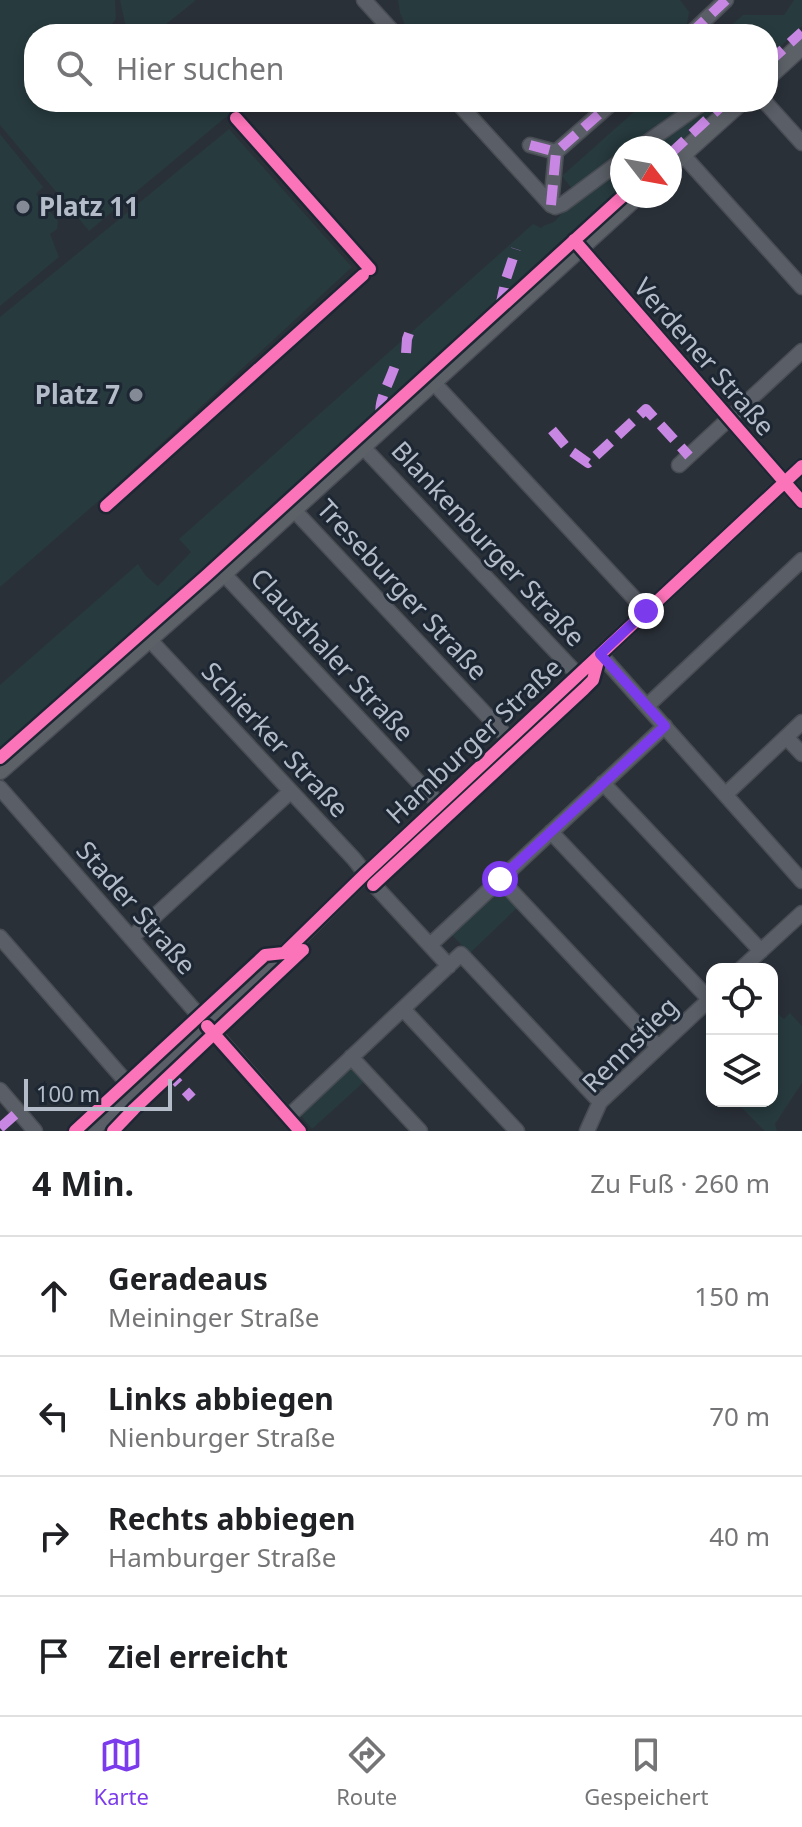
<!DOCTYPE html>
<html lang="de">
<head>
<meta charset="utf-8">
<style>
  :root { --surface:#fff; --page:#f2f2f2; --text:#202124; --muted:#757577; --line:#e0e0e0; --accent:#7c3aed }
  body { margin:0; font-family:"Noto Sans",sans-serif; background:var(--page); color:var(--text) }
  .controls { position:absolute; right:24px; bottom:24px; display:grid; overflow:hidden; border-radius:16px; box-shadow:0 4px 12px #0003 }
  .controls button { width:72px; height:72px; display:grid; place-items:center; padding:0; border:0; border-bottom:2px solid var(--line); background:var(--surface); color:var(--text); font:40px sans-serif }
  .compass { position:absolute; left:610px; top:136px; width:72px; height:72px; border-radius:50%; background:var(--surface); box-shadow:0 4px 12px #0003; rotate:121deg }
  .scale { position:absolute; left:24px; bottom:20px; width:148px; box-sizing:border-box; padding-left:8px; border:4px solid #b4bcc9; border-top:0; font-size:22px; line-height:28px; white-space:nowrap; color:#b4bcc9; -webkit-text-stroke:6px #1d2633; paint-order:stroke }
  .stop { position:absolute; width:24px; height:24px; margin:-18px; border:6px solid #7c3aed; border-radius:50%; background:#fff }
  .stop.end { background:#7c3aed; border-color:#fff; box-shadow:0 2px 8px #0008 }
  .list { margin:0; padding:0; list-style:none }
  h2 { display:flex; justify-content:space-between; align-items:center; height:104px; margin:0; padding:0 32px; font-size:34px }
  h2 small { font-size:26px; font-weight:400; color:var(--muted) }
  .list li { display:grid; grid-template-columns:52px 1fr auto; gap:24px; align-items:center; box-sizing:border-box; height:120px; padding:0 32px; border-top:2px solid var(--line) }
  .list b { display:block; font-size:30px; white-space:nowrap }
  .list p { margin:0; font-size:26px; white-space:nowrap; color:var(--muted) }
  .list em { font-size:26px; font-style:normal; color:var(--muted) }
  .icon { flex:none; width:44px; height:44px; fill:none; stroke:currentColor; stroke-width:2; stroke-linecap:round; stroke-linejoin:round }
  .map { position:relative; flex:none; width:802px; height:1131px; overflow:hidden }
  .search { position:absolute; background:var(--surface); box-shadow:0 4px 12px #0003; left:24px; right:24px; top:24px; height:88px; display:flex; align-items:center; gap:20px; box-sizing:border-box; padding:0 28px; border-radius:32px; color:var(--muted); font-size:30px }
  .sheet { height:584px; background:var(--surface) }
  nav { display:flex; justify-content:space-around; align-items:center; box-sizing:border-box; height:112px; border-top:2px solid var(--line); background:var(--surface); font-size:22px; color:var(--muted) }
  nav a { display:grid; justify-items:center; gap:4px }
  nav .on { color:var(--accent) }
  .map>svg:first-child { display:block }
</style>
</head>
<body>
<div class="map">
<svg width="802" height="1131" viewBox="0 0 802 1131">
  <rect width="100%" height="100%" fill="#2a3038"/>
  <path fill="#273a3e" d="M 0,0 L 115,0 L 116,19 L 109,28 L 114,34 L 34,34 L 34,102 L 244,102 L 89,231 L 0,125 Z
    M 120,0 L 194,0 L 195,1 L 160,29 L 149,34 L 129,34 L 126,28 Z
    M 398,0 L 680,0 L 689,12 L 687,24 L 679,34 L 651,34 L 647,29 L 641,34 L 409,34 L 400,13 Z
    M 794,0 L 802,0 L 802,26 L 768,59 L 768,34 L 721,34 L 743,15 L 784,15 Z
    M 645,102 L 723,102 L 670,151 L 670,148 L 622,148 L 622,195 L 208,572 L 0,754 L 0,685 L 138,564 L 146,576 L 158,586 L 191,552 L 179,539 L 533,224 L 541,228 C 545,224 550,224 554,222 C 557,220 560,215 562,213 L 556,206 L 576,194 L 562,176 Z
    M 229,129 L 352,267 L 110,491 L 0,587 L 0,317 Z
    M 0,134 L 43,187 L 36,194 L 58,221 L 57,229 L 50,234 L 59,257 L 0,306 Z
    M 499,889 L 517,908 L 470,953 L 451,934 Z
    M 790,1013 L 802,1026 L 802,1083 L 775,1124 L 777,1131 L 765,1131 L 735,1101 L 772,1101 L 772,1020 L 778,1014 L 784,1019 Z
    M 350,1068 L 352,1068 L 366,1080 L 312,1129 L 300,1115 Z"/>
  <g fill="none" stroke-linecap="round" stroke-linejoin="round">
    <g stroke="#484c53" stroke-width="17">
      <path id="minor" d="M 364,0 L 395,34
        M 690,34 L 726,0
        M 457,102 L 551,205 L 555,207 L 563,204 L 622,160
        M 765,102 L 802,143
        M 530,145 L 556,152
        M 639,148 L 704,102
        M 682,154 L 802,287
        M 551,205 L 556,152 L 613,102
        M 580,247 L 802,502
        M 432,381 L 646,611
        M 362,446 L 578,675
        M 679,465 L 802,351
        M 293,509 L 509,739
        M 223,573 L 439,804
        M 149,639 L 354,859 L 376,887 L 449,966
        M 600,654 L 802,881
        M 647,706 L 802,560
        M 786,737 L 802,754
        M 603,783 L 761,951
        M 0,788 L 300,1131
        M 726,794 L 802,722
        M 551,832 L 709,999
        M 500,879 L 658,1047
        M 0,937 L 135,1092
        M 131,938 L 290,792
        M 430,945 L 665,726
        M 741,969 L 802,913
        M 403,1009 L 517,1131
        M 351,1057 L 420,1131
        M 0,1090 L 35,1131
        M 288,1117 L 461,954 L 600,1102
        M 92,1131 L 299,939 L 366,873 L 802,466
        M 587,1131 L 600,1102 L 712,997"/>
    </g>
    <g stroke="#484c55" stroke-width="21">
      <path id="major" d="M 768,76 L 802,45
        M 670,165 L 740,102
        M 0,770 L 223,573 L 636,196"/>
    </g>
    <use href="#minor" stroke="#5a5e66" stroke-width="14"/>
    <use href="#major" stroke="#5c6168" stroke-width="18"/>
    <path stroke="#595d64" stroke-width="2" d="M 88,1131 C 327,909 564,686 802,462"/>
    <path stroke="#c787e3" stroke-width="10" stroke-dasharray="20 10" stroke-linecap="butt" d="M 690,34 L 726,0
      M 768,63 L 802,32
      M 530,145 L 556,152
      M 670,154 L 726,102
      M 551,205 L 556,152 L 613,102
      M 500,307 L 506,279 L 516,249
      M 406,353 L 407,339 L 411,328
      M 381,415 C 377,401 392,378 396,362
      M 552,430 L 568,449 L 588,463 L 646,409 L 689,456
      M 165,1069 L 192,1098
      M 0,1128 L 19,1111"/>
    <g stroke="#1d2633" stroke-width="17">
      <path id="cycleway" d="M 236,118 L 370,269
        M 574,240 L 802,502
        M 106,506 L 363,275
        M 0,758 L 207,575 L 623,196
        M 373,885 L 584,689 L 593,680 L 598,661
        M 207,1026 L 300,1131
        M 75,1131 L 265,955 L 284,953 L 366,873 L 802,466
        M 113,1131 L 134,1109 L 303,950"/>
    </g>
    <use href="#cycleway" stroke="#fb73b8" stroke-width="12"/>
  </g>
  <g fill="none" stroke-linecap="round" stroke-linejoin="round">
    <path stroke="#7c3aed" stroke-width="10" d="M 500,879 L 665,726 L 600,654 L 646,611"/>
  </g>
  <g fill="#848b96" stroke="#1d2633" stroke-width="3">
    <circle cx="23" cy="207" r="8"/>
    <circle cx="136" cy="395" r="8"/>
  </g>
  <g text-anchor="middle" stroke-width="6" stroke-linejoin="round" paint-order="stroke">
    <g font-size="26" font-weight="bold" fill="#b4bcc9" stroke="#1d2633" text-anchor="start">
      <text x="39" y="216">Platz 11</text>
      <text x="120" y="404" text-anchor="end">Platz 7</text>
    </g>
    <g font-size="26" fill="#b4bcc9" stroke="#1d2633">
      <text transform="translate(704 357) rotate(49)" y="9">Verdener Straße</text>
      <text transform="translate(488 544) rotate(47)" y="9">Blankenburger Straße</text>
      <text transform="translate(402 590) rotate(47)" y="9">Treseburger Straße</text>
      <text transform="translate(332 655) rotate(47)" y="9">Clausthaler Straße</text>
      <text transform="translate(275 740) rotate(47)" y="9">Schierker Straße</text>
      <text transform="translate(474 741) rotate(-43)" y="9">Hamburger Straße</text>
      <text transform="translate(136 908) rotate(49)" y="9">Stader Straße</text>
      <text transform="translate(630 1045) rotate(-45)" y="9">Rennstieg</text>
    </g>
  </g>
</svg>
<div class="controls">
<button><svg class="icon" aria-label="locate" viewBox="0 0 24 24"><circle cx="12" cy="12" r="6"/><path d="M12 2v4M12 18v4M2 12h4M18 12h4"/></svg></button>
<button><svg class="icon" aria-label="layers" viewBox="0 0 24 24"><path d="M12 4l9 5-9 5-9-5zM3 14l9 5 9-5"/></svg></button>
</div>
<svg class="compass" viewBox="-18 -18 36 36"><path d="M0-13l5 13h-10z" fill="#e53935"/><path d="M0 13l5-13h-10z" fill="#757577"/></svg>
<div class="scale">100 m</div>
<div class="stop" style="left:500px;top:879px"></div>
<div class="stop end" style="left:646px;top:611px"></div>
<div class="search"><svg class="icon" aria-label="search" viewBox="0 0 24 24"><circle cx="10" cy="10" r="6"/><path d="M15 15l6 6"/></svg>Hier suchen</div>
</div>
<section class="sheet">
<h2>4 Min.<small>Zu Fuß · 260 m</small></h2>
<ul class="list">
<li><svg class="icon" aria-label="ahead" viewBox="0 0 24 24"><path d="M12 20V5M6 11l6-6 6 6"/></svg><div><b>Geradeaus</b><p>Meininger Straße</p></div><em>150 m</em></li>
<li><svg class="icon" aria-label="left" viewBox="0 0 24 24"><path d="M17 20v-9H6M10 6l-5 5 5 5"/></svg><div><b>Links abbiegen</b><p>Nienburger Straße</p></div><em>70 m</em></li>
<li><svg class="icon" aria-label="right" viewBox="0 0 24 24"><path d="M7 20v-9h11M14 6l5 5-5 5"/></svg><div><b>Rechts abbiegen</b><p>Hamburger Straße</p></div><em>40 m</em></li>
<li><svg class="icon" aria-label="arrive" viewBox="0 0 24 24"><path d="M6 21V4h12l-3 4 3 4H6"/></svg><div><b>Ziel erreicht</b></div></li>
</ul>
</section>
<nav>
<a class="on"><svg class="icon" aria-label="map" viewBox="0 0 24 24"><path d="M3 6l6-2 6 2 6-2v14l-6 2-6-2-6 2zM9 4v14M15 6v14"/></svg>Karte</a>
<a><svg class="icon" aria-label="directions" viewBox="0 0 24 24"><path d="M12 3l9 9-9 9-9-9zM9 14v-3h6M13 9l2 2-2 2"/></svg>Route</a>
<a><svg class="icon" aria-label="saved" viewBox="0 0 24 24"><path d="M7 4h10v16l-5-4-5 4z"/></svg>Gespeichert</a>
</nav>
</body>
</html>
